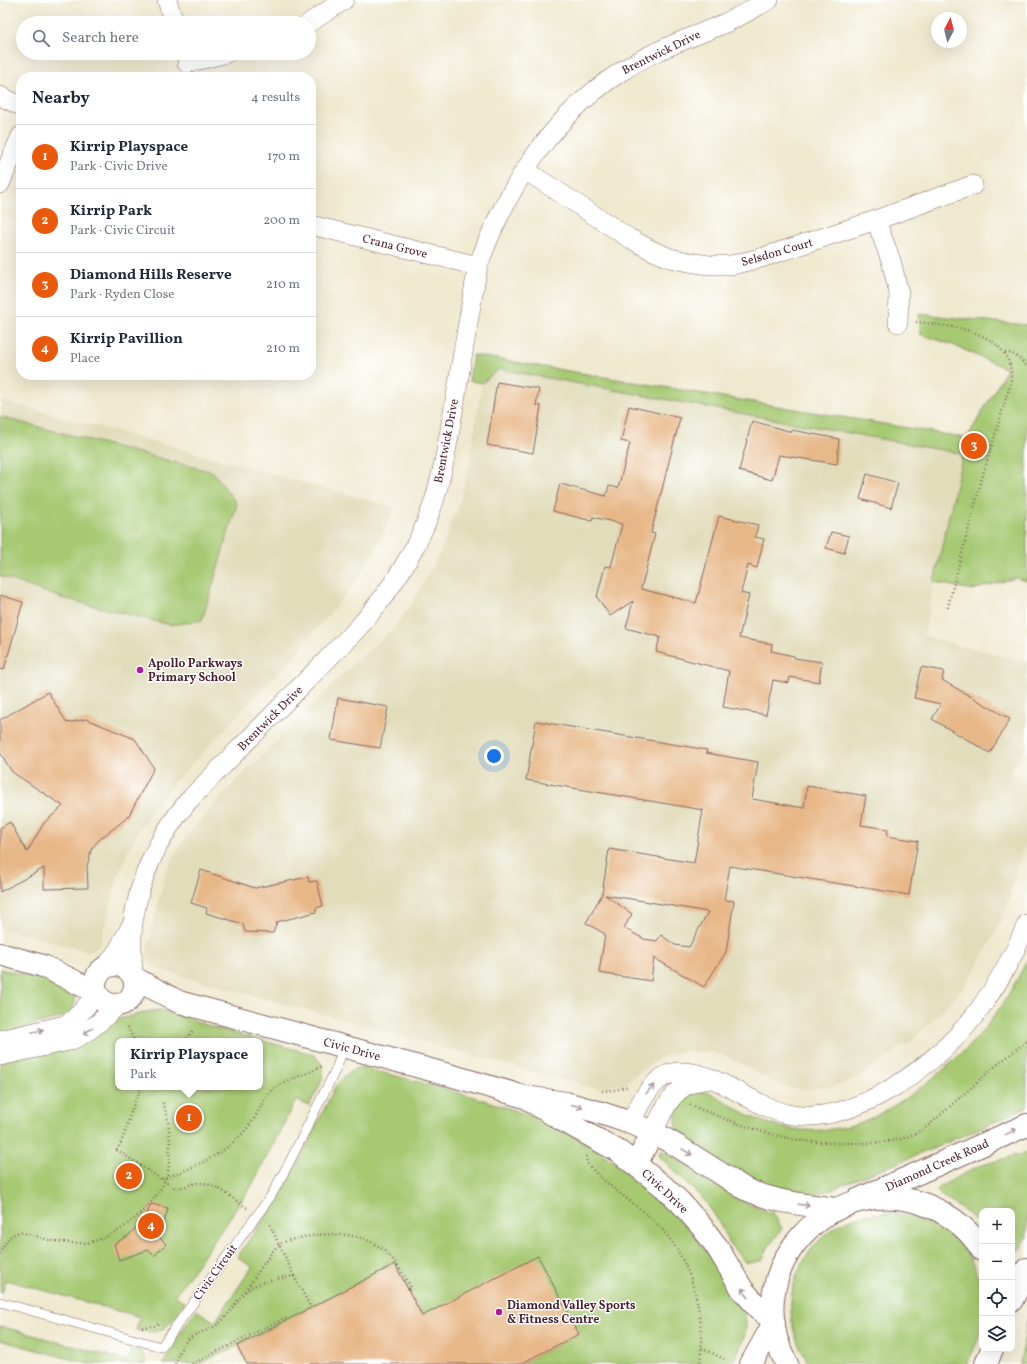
<!DOCTYPE html>
<html lang="en">
<head>
<meta charset="utf-8">
<style>
  :root { --surface:#fff; --page:#f2f2f3; --text:#1f2937; --muted:#747a83; --line:#e0e1e3; --accent:#ea580c }
  body { margin:0; font-family:Vollkorn,serif; background:var(--page); color:var(--text) }
  .controls { position:absolute; right:12px; bottom:12px; display:grid; overflow:hidden; border-radius:8px; box-shadow:0 4px 16px #0002 }
  .controls button { width:36px; height:36px; display:grid; place-items:center; padding:0; border:0; border-bottom:1px solid var(--line); background:var(--surface); color:var(--text); font:20px sans-serif }
  .compass { position:absolute; left:931px; top:12px; width:36px; height:36px; border-radius:50%; background:var(--surface); box-shadow:0 4px 16px #0002; rotate:7deg }
  .you { position:absolute; left:494px; top:756px; width:14px; height:14px; margin:-10px; border:3px solid #fff; border-radius:50%; background:#1a73e8; box-shadow:0 0 0 6px #1a73e833 }
  .badge { display:grid; place-items:center; width:26px; height:26px; border-radius:50%; background:var(--accent); color:#fff; font-size:13px; font-weight:700 }
  .pin { position:absolute; translate:-50% -50%; border:2px solid #fff; box-shadow:0 1px 4px #0006 }
  .popup { position:absolute; left:115px; top:1038px; width:148px; height:52px; box-sizing:border-box; display:grid; place-content:center; border-radius:8px; background:var(--surface); filter:drop-shadow(0 1px 3px #0005); font-size:13px; white-space:nowrap; color:var(--muted) }
  .popup b { font-size:15px; color:var(--text) }
  .popup::after { content:''; position:absolute; left:50%; top:100%; margin-left:-8px; border:8px solid transparent; border-top-color:var(--surface) }
  .list { margin:0; padding:0; list-style:none }
  h2 { display:flex; justify-content:space-between; align-items:center; height:52px; margin:0; padding:0 16px; font-size:17px }
  h2 small { font-size:13px; font-weight:400; color:var(--muted) }
  .list li { display:grid; grid-template-columns:26px 1fr auto; gap:12px; align-items:center; box-sizing:border-box; height:64px; padding:0 16px; border-top:1px solid var(--line) }
  .list b { display:block; font-size:15px; white-space:nowrap }
  .list p { margin:0; font-size:13px; white-space:nowrap; color:var(--muted) }
  .list em { font-size:13px; font-style:normal; color:var(--muted) }
  .icon { flex:none; width:22px; height:22px; fill:none; stroke:currentColor; stroke-width:2; stroke-linecap:round; stroke-linejoin:round }
  .map { position:relative; flex:none; width:1027px; height:1364px; overflow:hidden }
  .search { position:absolute; background:var(--surface); box-shadow:0 4px 16px #0002; left:16px; top:16px; width:300px; height:44px; display:flex; align-items:center; gap:10px; box-sizing:border-box; padding:0 14px; border-radius:22px; color:var(--muted); font-size:15px }
  .panel { position:absolute; background:var(--surface); box-shadow:0 4px 16px #0002; left:16px; top:72px; width:300px; height:308px; border-radius:16px }
  .map>svg:first-child { display:block }
</style>
</head>
<body>
<div class="map">
<svg width="1027" height="1364" viewBox="0 0 1027 1364">
  <rect width="100%" height="100%" fill="#fff"/>
  <filter id="ink" filterUnits="userSpaceOnUse"><feTurbulence type="fractalNoise" baseFrequency=".025" numOctaves="2"/><feDisplacementMap in="SourceGraphic" scale="8" xChannelSelector="R" yChannelSelector="G"/><feConvolveMatrix kernelMatrix="1 2 1 2 8 2 1 2 1" color-interpolation-filters="sRGB"/></filter>
  <filter id="wash" filterUnits="userSpaceOnUse"><feTurbulence type="fractalNoise" baseFrequency=".012" numOctaves="4" result="noise"/><feDisplacementMap in="SourceGraphic" scale="16" xChannelSelector="R" yChannelSelector="G"/><feGaussianBlur stdDeviation="0.9" result="paint"/><feColorMatrix in="noise" values="0 0 0 0 0 0 0 0 0 0 0 0 0 0 0 0 0 1.4 0 .05"/><feComposite in="paint" operator="in"/></filter>
  <g filter="url(#wash)">
    <rect width="100%" height="100%" fill="#efe9cf"/>
    <path fill="#e1dcba" d="M 499,369 L 963,454 L 934,582 L 924,636 L 1027,662 L 1027,746 L 1009,773 L 1027,784 L 1027,840 L 1022,853 L 1006,908 L 994,935 L 979,963 L 962,989 L 940,1014 L 910,1042 L 859,1077 L 845,1083 L 830,1087 L 814,1089 L 800,1089 L 786,1087 L 773,1082 L 726,1056 L 710,1052 L 687,1051 L 664,1056 L 643,1069 L 624,1084 L 603,1088 L 594,1088 L 163,971 L 151,964 L 147,960 L 147,952 L 159,898 L 167,869 L 174,856 L 182,842 L 199,821 L 220,798 L 352,665 L 392,630 L 411,604 L 427,577 L 442,548 L 460,501 L 468,471 L 482,383 Z
      M 0,400 L 395,507 L 383,534 L 362,572 L 341,600 L 295,655 L 169,788 L 154,807 L 135,837 L 126,856 L 120,872 L 101,940 L 98,946 L 92,950 L 87,951 L 0,928 Z"/>
    <path fill="#a6c972" stroke="#78744e" fill-rule="evenodd" d="M 919,314 L 1027,325 L 1027,581 L 1016,578 L 972,590 L 934,582 L 963,454 L 499,369 L 482,383 L 469,381 L 473,355 L 967,438 L 1007,369 L 953,345 L 920,334 Z
      M 0,417 L 213,472 L 237,504 L 202,620 L 171,625 L 62,598 L 0,576 Z
      M 1027,960 L 1027,1107 C 970,1133 913,1158 854,1180 C 839,1186 815,1198 799,1195 C 752,1187 720,1161 681,1136 C 667,1111 683,1084 713,1094 C 738,1109 762,1126 793,1129 C 813,1132 833,1130 853,1125 C 894,1113 957,1063 984,1029 C 1001,1008 1015,985 1027,960 Z
      M 0,969 C 13,972 69,984 74,994 C 77,1001 73,1008 70,1015 L 0,1034 Z
      M 158,1010 L 172,1012 L 212,1027 L 312,1054 C 334,1069 318,1087 309,1106 L 296,1100 L 251,1187 L 202,1258 L 175,1295 L 185,1303 C 170,1323 165,1338 136,1330 L 140,1317 L 6,1280 L 2,1293 L 0,1292 L 0,1062 L 119,1019 L 151,1011 ZM 118,1041 L 260,1041 L 260,1087 L 118,1087 Z
      M 357,1068 L 365,1068 C 424,1084 485,1097 542,1121 C 598,1144 651,1187 691,1232 C 699,1241 706,1252 713,1261 C 724,1276 747,1306 746,1325 C 746,1339 738,1352 731,1364 L 520,1364 L 579,1334 L 422,1316 L 395,1264 L 237,1346 L 199,1364 L 163,1364 L 180,1333 L 196,1310 L 215,1322 L 252,1267 L 237,1257 L 275,1203 L 288,1183 L 335,1087 C 341,1079 347,1072 357,1068 Z
      M 661,1150 C 675,1158 688,1165 701,1174 C 725,1190 747,1206 774,1214 L 782,1229 L 769,1246 L 762,1261 L 746,1263 L 729,1243 L 716,1217 L 705,1201 L 658,1155 Z
      M 1027,1152 L 1027,1238 L 1017,1253 L 1012,1254 L 1012,1211 L 982,1211 L 982,1228 L 970,1215 L 940,1195 L 937,1190 L 941,1186 L 979,1166 Z
      M 884,1213 C 895,1213 906,1214 917,1217 C 949,1226 973,1254 981,1285 C 983,1292 982,1299 982,1306 C 982,1330 979,1343 966,1364 L 809,1364 C 799,1348 791,1330 791,1310 C 789,1272 816,1233 851,1219 C 862,1215 873,1214 884,1213 Z
      M 1027,1320 L 1027,1364 L 1020,1364 Z
      M 0,1326 L 127,1361 L 132,1347 C 140,1350 147,1354 146,1364 L 88,1364 L 0,1340 Z"/>
    <g id="blocks">
      <path fill="#e7b787" fill-rule="evenodd" d="M 497,382 L 539,389 L 536,405 L 541,406 L 533,453 L 487,445 Z
        M 629,406 L 680,418 L 651,533 L 655,534 L 641,589 L 696,603 L 719,516 L 758,525 L 755,537 L 764,539 L 757,568 L 748,565 L 741,593 L 749,595 L 739,638 L 772,644 L 771,651 L 794,656 L 794,658 L 822,662 L 819,682 L 790,677 L 789,683 L 773,680 L 766,715 L 723,707 L 729,671 L 656,652 L 660,637 L 626,628 L 633,601 L 610,616 L 597,597 L 605,566 L 611,567 L 622,524 L 593,517 L 592,521 L 553,511 L 560,484 L 606,496 L 609,486 L 618,488 L 630,443 L 621,441 Z
        M 752,421 L 792,432 L 792,430 L 839,439 L 837,464 L 779,455 L 772,480 L 739,471 Z
        M 867,474 L 898,483 L 891,508 L 860,499 Z
        M 831,532 L 849,536 L 844,553 L 826,548 Z
        M 0,595 L 23,602 L 4,670 L 0,669 Z
        M 921,667 L 944,671 L 942,680 L 1010,719 L 990,753 L 932,719 L 941,704 L 914,698 Z
        M 48,692 L 67,723 L 86,719 L 135,739 L 154,768 L 128,817 L 100,839 L 92,848 L 90,854 L 87,867 L 88,888 L 44,889 L 44,868 L 0,892 L 0,828 L 10,822 L 27,852 L 44,823 L 63,806 L 12,772 L 0,752 L 0,720 Z
        M 338,698 L 388,707 L 380,748 L 331,740 Z
        M 536,721 L 707,750 L 706,753 L 758,762 L 752,799 L 804,808 L 807,786 L 866,796 L 861,825 L 888,829 L 887,836 L 918,841 L 909,895 L 730,866 L 724,900 L 734,901 L 726,952 L 704,987 L 654,958 L 651,981 L 599,973 L 605,934 L 586,923 L 602,894 L 609,849 L 694,863 L 703,810 L 526,780 ZM 605,895 L 644,901 L 708,912 L 689,947 L 675,945 L 661,935 L 657,941 L 644,939 L 624,928 L 632,914 Z
        M 201,870 L 255,888 L 308,877 L 309,882 L 317,881 L 323,906 L 316,908 L 316,912 L 277,922 L 273,933 L 245,932 L 243,924 L 206,913 L 207,908 L 191,903 Z
        M 151,1204 L 168,1208 L 160,1238 L 166,1244 L 154,1256 L 148,1250 L 119,1260 L 114,1244 L 128,1236 L 145,1219 Z
        M 538,1256 L 579,1334 L 520,1364 L 247,1364 L 237,1346 L 395,1264 L 422,1316 Z"/>
    </g>
  </g>
  <g filter="url(#ink)">
    <use href="#blocks" fill-opacity="0" stroke="#846664" stroke-width="1"/>
    <g fill="none" stroke-linecap="round" stroke-linejoin="round">
      <g stroke="#846664" stroke-width="10">
        <path id="lane" d="M 0,1302 L 161,1347 L 271,1196 L 289,1163 L 336,1069 L 344,1047"/>
      </g>
      <g stroke="#846664" stroke-width="20">
        <path id="street" d="M 167,0 L 174,23
          M 309,23 L 344,0
          M 187,63 L 227,53
          M 0,96 L 21,106
          M 525,170 L 629,238 L 651,250 L 670,258 L 689,262 L 709,265 L 732,265 L 764,257 L 876,220 L 973,185
          M 0,184 L 21,136
          M 876,220 L 891,261 L 899,293 L 898,323
          M 311,225 L 478,266
          M 105,968 L 118,950 L 131,926
          M 133,975 C 132,958 131,940 133,923 C 139,877 159,836 189,800 L 358,628 C 388,594 415,554 431,510 C 444,473 449,433 456,395 C 463,352 470,309 478,266 C 505,191 551,117 619,73 C 651,51 688,39 723,24 C 739,17 754,8 769,0
          M 0,1040 L 65,1025 C 79,1017 87,1005 97,993
          M 0,1056 L 69,1041 C 88,1034 103,1019 118,1005
          M 631,1123 C 640,1102 654,1072 681,1072 C 716,1071 752,1106 787,1114 C 853,1129 941,1062 978,1011 C 998,984 1014,955 1027,924
          M 653,1132 C 662,1114 670,1092 690,1084 C 696,1081 704,1080 711,1079"/>
      </g>
      <g stroke="#846664" stroke-width="24">
        <path id="secondary" d="M 0,954 L 43,966 L 96,992
          M95 985a20 20 0 1 1 40 0a20 20 0 1 1-40 0Z
          M 134,978 L 179,1002 L 453,1076 L 525,1097 L 566,1103 L 598,1112 L 631,1123 L 653,1132 L 679,1147 L 745,1189 C 777,1203 803,1204 836,1209
          M 531,1101 L 562,1120 L 618,1151 L 664,1187 L 680,1202 L 702,1227 L 717,1247 L 742,1289 L 749,1297 L 760,1310 L 773,1320
          M 636,1164 L 653,1132"/>
      </g>
      <g stroke="#846664" stroke-width="24">
        <path id="primary" d="M 857,1200 L 1027,1125
          M 1012,1300 L 1027,1269"/>
      </g>
      <g stroke="#846664" stroke-width="24">
        <path id="highway" d="M 751,1364 L 774,1323
          M 787,1364 C 735,1270 832,1167 929,1206 C 950,1215 970,1230 982,1250
          M 986,1364 L 992,1349"/>
      </g>
      <path stroke="#846664" stroke-width="2.5" stroke-dasharray="1 3" stroke-linecap="butt" d="M 916,322 C 953,326 1016,332 1011,382 L 982,478 L 947,610
        M 1005,353 C 1015,352 1020,360 1027,366
        M 128,1027 L 134,1041
        M 184,1041 L 193,1031
        M 143,1087 C 129,1106 129,1130 117,1150 L 173,1187 C 183,1190 191,1182 201,1183 C 217,1184 233,1199 247,1208
        M 602,1091 L 615,1090 L 629,1086
        M 690,1105 C 722,1118 755,1131 788,1138 C 810,1143 831,1143 852,1143 C 882,1143 903,1143 928,1126 L 993,1068 L 1027,1041
        M 586,1156 L 587,1163 L 590,1167 C 608,1186 631,1201 651,1218 C 691,1254 706,1312 700,1364
        M 162,1179 C 196,1167 229,1153 251,1123 C 259,1113 262,1099 272,1090 C 287,1078 305,1076 322,1066
        M 0,1254 C 4,1246 7,1236 17,1233 C 26,1231 44,1240 55,1241 C 68,1243 85,1245 98,1240 C 124,1232 161,1200 168,1172 C 171,1148 171,1122 162,1100
        M 294,1276 L 311,1308
        M 245,1291 C 251,1283 274,1247 280,1244 C 289,1239 308,1236 318,1235 C 367,1231 389,1245 411,1288 L 408,1290
        M 142,1327 L 154,1326 L 159,1323 L 161,1324
        M 702,1348 L 724,1359
        M 175,1364 C 179,1352 183,1340 195,1335 C 203,1331 211,1330 217,1325 C 228,1317 234,1304 243,1294 C 256,1281 277,1279 294,1276 L 269,1223
        M 192,1364 L 285,1318 L 287,1320"/>
      <use href="#lane" stroke="#fff" stroke-width="9"/>
      <use href="#street" stroke="#fff" stroke-width="19"/>
      <use href="#secondary" stroke="#fff" stroke-width="22"/>
      <use href="#primary" stroke="#fff" stroke-width="22"/>
      <use href="#highway" stroke="#fff" stroke-width="22"/>
    </g>
    <defs><path id="oneway-shaft" d="M-6 0H5M1.5-3L5.5 0L1.5 3" fill="none" stroke-width="1.6" stroke-linecap="round" stroke-linejoin="round"/></defs>
    <g stroke="#ae9aa0">
      <use href="#oneway-shaft" transform="translate(38 1031) rotate(-13)"/>
      <use href="#oneway-shaft" transform="translate(88 1031) rotate(143)"/>
      <use href="#oneway-shaft" transform="translate(650 1089) rotate(-49)"/>
      <use href="#oneway-shaft" transform="translate(577 1106) rotate(15)"/>
      <use href="#oneway-shaft" transform="translate(1011 1132) rotate(-26)"/>
      <use href="#oneway-shaft" transform="translate(687 1152) rotate(32)"/>
      <use href="#oneway-shaft" transform="translate(804 1205) rotate(7)"/>
      <use href="#oneway-shaft" transform="translate(745 1293) rotate(-127)"/>
    </g>
  </g>
  <g fill="#b5179e" stroke="#fff" stroke-width="1.5">
    <circle cx="140" cy="670" r="4"/>
    <circle cx="499" cy="1312" r="4"/>
  </g>
  <g text-anchor="middle" stroke-width="3" stroke-linejoin="round" paint-order="stroke">
    <g font-size="12" fill="#4a1f2b" stroke="#fff">
      <text transform="translate(661 52) rotate(-26)" y="4">Brentwick Drive</text>
      <text transform="translate(395 246) rotate(14)" y="4">Crana Grove</text>
      <text transform="translate(777 252) rotate(-16)" y="4">Selsdon Court</text>
      <text transform="translate(446 441) rotate(-79)" y="4">Brentwick Drive</text>
      <text transform="translate(270 718) rotate(-45)" y="4">Brentwick Drive</text>
      <text transform="translate(352 1049) rotate(15)" y="4">Civic Drive</text>
      <text transform="translate(937 1165) rotate(-24)" y="4">Diamond Creek Road</text>
      <text transform="translate(665 1191) rotate(43)" y="4">Civic Drive</text>
      <text transform="translate(215 1272) rotate(-54)" y="4">Civic Circuit</text>
    </g>
    <g font-size="12" font-weight="bold" fill="#4a1f2b" stroke="#fff" text-anchor="start">
      <text x="148" y="667">Apollo Parkways<tspan x="148" dy="14">Primary School</tspan></text>
      <text x="507" y="1309">Diamond Valley Sports<tspan x="507" dy="14">&amp; Fitness Centre</tspan></text>
    </g>
  </g>
</svg>
<div class="controls">
<button>+</button>
<button>−</button>
<button><svg class="icon" aria-label="locate" viewBox="0 0 24 24"><circle cx="12" cy="12" r="6"/><path d="M12 2v4M12 18v4M2 12h4M18 12h4"/></svg></button>
<button><svg class="icon" aria-label="layers" viewBox="0 0 24 24"><path d="M12 4l9 5-9 5-9-5zM3 14l9 5 9-5"/></svg></button>
</div>
<svg class="compass" viewBox="-18 -18 36 36"><path d="M0-13l5 13h-10z" fill="#e53935"/><path d="M0 13l5-13h-10z" fill="#747a83"/></svg>
<div class="you"></div>
<div class="pin badge" style="left:189px;top:1118px">1</div>
<div class="popup"><b>Kirrip Playspace</b>Park</div>
<div class="pin badge" style="left:129px;top:1176px">2</div>
<div class="pin badge" style="left:974px;top:446px">3</div>
<div class="pin badge" style="left:151px;top:1226px">4</div>
<div class="search"><svg class="icon" aria-label="search" viewBox="0 0 24 24"><circle cx="10" cy="10" r="6"/><path d="M15 15l6 6"/></svg>Search here</div>
<section class="panel">
<h2>Nearby<small>4 results</small></h2>
<ul class="list">
<li><span class="badge">1</span><div><b>Kirrip Playspace</b><p>Park · Civic Drive</p></div><em>170 m</em></li>
<li><span class="badge">2</span><div><b>Kirrip Park</b><p>Park · Civic Circuit</p></div><em>200 m</em></li>
<li><span class="badge">3</span><div><b>Diamond Hills Reserve</b><p>Park · Ryden Close</p></div><em>210 m</em></li>
<li><span class="badge">4</span><div><b>Kirrip Pavillion</b><p>Place</p></div><em>210 m</em></li>
</ul>
</section>
</div>
</body>
</html>
